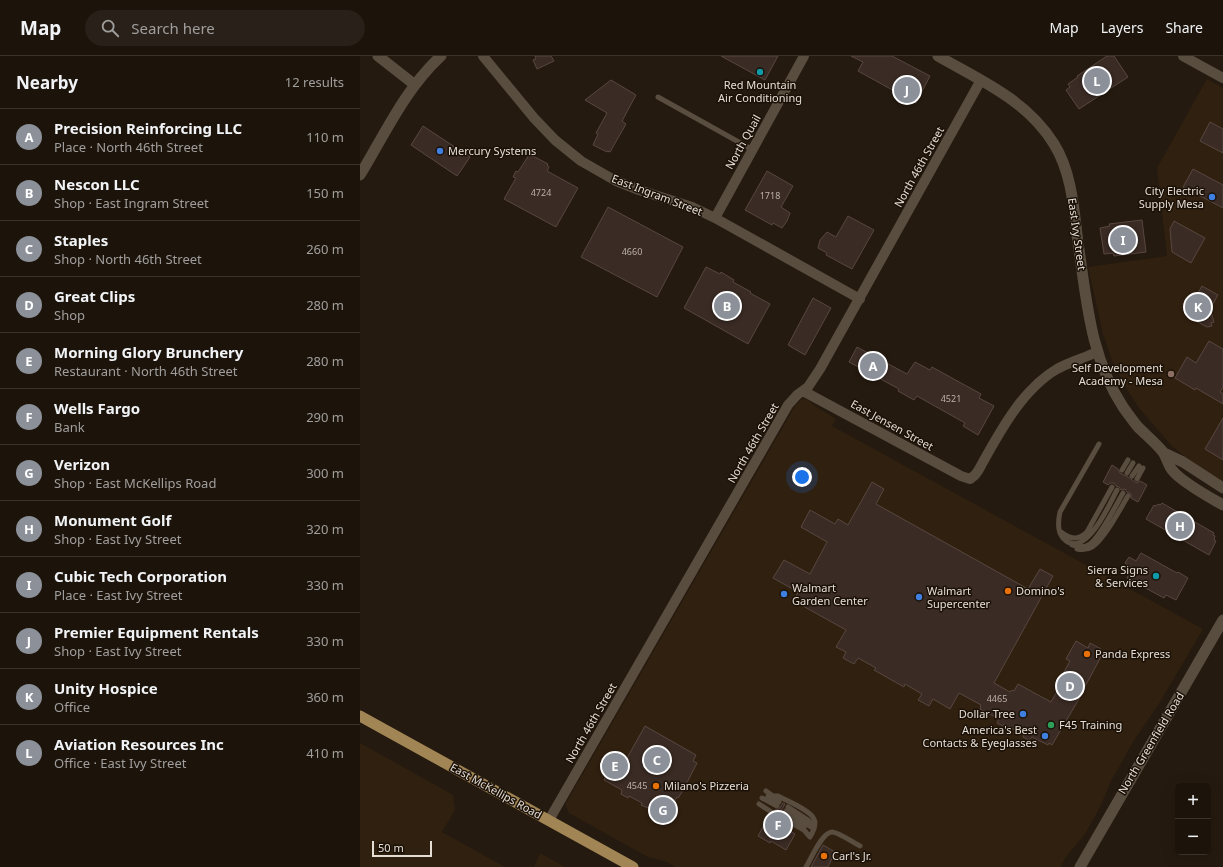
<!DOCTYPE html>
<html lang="en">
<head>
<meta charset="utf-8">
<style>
  :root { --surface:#1c140b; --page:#292119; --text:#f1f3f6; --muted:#a09e9d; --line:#3a332c; --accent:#8c9099 }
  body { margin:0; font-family:"Noto Sans",sans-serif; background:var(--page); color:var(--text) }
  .controls { position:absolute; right:12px; bottom:12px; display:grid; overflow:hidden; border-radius:6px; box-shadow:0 4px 16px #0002 }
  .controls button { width:36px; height:36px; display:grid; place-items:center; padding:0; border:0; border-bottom:1px solid var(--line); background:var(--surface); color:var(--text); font:20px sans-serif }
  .scale { position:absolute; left:12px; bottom:10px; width:60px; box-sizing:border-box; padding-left:4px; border:2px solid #e5ded6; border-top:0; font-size:11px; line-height:14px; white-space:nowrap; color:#e5ded6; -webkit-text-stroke:3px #1b1107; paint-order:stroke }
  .you { position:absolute; left:442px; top:421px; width:14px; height:14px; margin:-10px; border:3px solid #fff; border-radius:50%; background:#1a73e8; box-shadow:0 0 0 6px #1a73e833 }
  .badge { display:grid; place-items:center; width:26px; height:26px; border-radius:50%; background:var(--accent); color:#fff; font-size:13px; font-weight:700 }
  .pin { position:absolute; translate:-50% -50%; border:2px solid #fff; box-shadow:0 1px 4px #0006 }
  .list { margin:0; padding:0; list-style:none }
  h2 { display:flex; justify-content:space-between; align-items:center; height:52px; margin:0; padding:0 16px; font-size:17px }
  h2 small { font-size:13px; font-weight:400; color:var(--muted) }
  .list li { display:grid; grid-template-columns:26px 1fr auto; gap:12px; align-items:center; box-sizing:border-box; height:56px; padding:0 16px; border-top:1px solid var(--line) }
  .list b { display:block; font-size:15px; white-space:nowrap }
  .list p { margin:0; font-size:13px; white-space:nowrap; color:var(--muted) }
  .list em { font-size:13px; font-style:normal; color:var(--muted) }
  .icon { flex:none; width:22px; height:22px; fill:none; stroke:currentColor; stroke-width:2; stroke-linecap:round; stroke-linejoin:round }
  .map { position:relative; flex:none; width:863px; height:811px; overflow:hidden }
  header { display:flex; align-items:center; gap:24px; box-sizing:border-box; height:56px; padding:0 20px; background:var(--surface); border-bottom:1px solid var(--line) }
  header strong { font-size:19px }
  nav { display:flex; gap:22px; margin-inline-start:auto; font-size:14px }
  .search { width:280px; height:36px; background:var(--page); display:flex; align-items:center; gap:10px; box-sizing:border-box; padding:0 14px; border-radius:22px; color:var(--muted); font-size:15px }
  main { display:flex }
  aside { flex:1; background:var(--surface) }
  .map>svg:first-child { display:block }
</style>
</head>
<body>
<header>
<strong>Map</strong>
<div class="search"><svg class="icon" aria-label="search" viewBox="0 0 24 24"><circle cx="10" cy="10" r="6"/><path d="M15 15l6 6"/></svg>Search here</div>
<nav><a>Map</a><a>Layers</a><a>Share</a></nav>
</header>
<main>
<aside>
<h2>Nearby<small>12 results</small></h2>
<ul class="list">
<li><span class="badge">A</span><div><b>Precision Reinforcing LLC</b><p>Place · North 46th Street</p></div><em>110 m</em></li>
<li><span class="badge">B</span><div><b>Nescon LLC</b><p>Shop · East Ingram Street</p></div><em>150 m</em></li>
<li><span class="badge">C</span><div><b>Staples</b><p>Shop · North 46th Street</p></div><em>260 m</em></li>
<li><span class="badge">D</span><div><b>Great Clips</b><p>Shop</p></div><em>280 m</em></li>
<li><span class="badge">E</span><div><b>Morning Glory Brunchery</b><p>Restaurant · North 46th Street</p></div><em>280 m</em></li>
<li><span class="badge">F</span><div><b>Wells Fargo</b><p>Bank</p></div><em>290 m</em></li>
<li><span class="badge">G</span><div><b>Verizon</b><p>Shop · East McKellips Road</p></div><em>300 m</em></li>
<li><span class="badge">H</span><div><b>Monument Golf</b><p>Shop · East Ivy Street</p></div><em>320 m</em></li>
<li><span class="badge">I</span><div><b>Cubic Tech Corporation</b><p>Place · East Ivy Street</p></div><em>330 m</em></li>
<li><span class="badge">J</span><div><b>Premier Equipment Rentals</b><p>Shop · East Ivy Street</p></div><em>330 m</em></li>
<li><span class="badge">K</span><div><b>Unity Hospice</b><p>Office</p></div><em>360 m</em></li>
<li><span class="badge">L</span><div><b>Aviation Resources Inc</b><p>Office · East Ivy Street</p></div><em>410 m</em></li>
</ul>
</aside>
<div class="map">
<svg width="863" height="811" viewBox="0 0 863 811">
  <rect width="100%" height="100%" fill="#251a0f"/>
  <path fill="#302010" d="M 847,23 L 863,32 L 863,427 L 829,404 L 811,389 L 779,352 L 766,332 L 752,304 L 743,278 L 728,211 L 807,200 L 797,112 Z
    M 443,343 L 448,344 L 455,350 L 476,363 L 472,370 L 843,573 L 800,646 L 775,683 L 751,725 L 740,751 L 725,778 L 706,801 L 700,811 L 315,811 L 307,806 L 286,800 L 209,757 L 206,751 L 206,747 L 435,350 L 440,345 Z
    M 0,687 L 93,739 L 95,754 L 82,776 L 145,811 L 0,811 Z
    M 180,797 L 205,811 L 174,811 Z"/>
  <path fill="#3a2b24" stroke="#584740" d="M 175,0 L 191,0 L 194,5 L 177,13 L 173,4 L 176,3 Z
    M 361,0 L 418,0 L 405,24 Z
    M 491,0 L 532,0 L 570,20 L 556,47 L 498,15 L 503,6 Z
    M 747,0 L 754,0 L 768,21 L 719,53 L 706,34 L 710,31 L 708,28 L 718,21 L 717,20 Z
    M 251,24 L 276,39 L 262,65 L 266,68 L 250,96 L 247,95 L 247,96 L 233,89 L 238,78 L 236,77 L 247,57 L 225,44 Z
    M 850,66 L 863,73 L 863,97 L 840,85 Z
    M 63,70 L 110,101 L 97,120 L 51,89 Z
    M 169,99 L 172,101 L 173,100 L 188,108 L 187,109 L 189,111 L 187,115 L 218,132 L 196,171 L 144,143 L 156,122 L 153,121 L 156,115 L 158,116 Z
    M 833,113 L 863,129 L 863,152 L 823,131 Z
    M 407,115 L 433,130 L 421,151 L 430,157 L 427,165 L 422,172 L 413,167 L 412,169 L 385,154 Z
    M 248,151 L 323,191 L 297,241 L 221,201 Z
    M 488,160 L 514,174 L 492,213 L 466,199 L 467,197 L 458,192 L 460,184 L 467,176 L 476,181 Z
    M 782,164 L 786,196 L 754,200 L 753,197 L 744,198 L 740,172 L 750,170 L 749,168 Z
    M 814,165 L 845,182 L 831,207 L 812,196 L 810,173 Z
    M 346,211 L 360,218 L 361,216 L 374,224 L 373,226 L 391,236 L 390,237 L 410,248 L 388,288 L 324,252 Z
    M 842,230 L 858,239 L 850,253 L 854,266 L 851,267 L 852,270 L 847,271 L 830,262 L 828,253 Z
    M 453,242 L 471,252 L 445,299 L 428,289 Z
    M 849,285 L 863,293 L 863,331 L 860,336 L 863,338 L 863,348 L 836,332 L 835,334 L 815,322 L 827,301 L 836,307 Z
    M 497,291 L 547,318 L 555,306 L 570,314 L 572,311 L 621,338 L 619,342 L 634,350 L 618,379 L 603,370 L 605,367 L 557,340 L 554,344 L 538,335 L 539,333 L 489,306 Z
    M 863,362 L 863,404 L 845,393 Z
    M 752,409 L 758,413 L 760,417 L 768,421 L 775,426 L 777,427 L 780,425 L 787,429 L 778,446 L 771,442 L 771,438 L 767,436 L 765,433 L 761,434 L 759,431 L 756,430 L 754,427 L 750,427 L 748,429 L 743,426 Z
    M 512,426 L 524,433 L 516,448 L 668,533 L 680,513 L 693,520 L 634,627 L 650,636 L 652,634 L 654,635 L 658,628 L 691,646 L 702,627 L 699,625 L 710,605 L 706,603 L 716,585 L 728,592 L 730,587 L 741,593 L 739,597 L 742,599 L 722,636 L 723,636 L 692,689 L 689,687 L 688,689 L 672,681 L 669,684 L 663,681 L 664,679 L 644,668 L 643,670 L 637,667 L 639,663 L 620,653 L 621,649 L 599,637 L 590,653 L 573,643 L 569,650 L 558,644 L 562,638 L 545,628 L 544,631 L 514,614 L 516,612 L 498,602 L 494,608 L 483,602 L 486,596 L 476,591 L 486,574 L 434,545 L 438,536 L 413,522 L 424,504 L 450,518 L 467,486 L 441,471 L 450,454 L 475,468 L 478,463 L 488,469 Z
    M 802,447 L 854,477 L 853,479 L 855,480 L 854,484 L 856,485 L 849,499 L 786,463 L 794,449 L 795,450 L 799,448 L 800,449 Z
    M 781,497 L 817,517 L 818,516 L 828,522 L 816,544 L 806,539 L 804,542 L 767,522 L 772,512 L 765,507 L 769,501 L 776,505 Z
    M 285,670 L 336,699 L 333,705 L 337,707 L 322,736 L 318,742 L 317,741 L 308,756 L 306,754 L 304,758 L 290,750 L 288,752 L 281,749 L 282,747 L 269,740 L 268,742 L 261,738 L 262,734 L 244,724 L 256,701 L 260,704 L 262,699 L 267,702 Z
    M 423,747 L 425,748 L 418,760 L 418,764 L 432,772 L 430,775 L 435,778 L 426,794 L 411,785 L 410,787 L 398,780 L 404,769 L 406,770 L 411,761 L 416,759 L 417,757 L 415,754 L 419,753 Z
    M 463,789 L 475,796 L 468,811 L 451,811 Z"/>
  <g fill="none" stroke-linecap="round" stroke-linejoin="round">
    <path stroke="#594d40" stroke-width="5" d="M 298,41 L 393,94
      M 739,388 L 700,456 C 698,465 697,475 703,482 C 725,506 750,447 757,434
      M 762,414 L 768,404
      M 767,417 L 773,407
      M 772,420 L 779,410
      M 777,423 L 783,412
      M 701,476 C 711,484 718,484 727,476 L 752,431
      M 712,489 C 718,491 725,492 730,488 C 740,481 756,449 763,437
      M 717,493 C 722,494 727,494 732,491 C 744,484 760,453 768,440
      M 406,735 L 413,740 L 418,740 C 427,745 450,754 454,763 C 457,769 453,776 450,781 L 444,774 L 422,762
      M 408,740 L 419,746
      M 402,742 L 417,750
      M 399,748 L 413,757
      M 428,751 L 448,764 L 454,771
      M 426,755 L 446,767 L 451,771
      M 424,759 L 445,770
      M 446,811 C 451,803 462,776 472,776 C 478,776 494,787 500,790"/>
    <path stroke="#594d40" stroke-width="10" d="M 123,0 L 174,62 L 195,84 L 221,105 L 256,125 L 279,134 L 332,151 L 355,162 L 500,243
      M 823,0 L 863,22
      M 355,162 L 444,0
      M 443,335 L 601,420 L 610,423 L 615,419 L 618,415 C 638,379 661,334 697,313 C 710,306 724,302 737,296
      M 189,764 L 428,349 L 437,339 L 448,331 L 460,313 L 621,24"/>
    <path stroke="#594d40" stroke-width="11" d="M 18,0 L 55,29
      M 578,0 C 621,25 667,44 694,88 C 712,117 714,154 718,187 C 727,246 730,300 763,351 C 768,358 773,365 778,371 C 786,379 796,387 803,396 C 807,402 808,410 813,415 C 823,427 849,441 863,449
      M 0,119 C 25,78 45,33 81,0
      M 804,397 L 823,406 L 863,432"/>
    <path stroke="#594d40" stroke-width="11" d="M 720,811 L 863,564"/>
    <path stroke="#a18555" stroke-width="11" d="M 0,660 L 273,811"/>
  </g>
  <g fill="#0f9aa8" stroke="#1b1107" stroke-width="1.5">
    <circle cx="400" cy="16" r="4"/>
    <circle cx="796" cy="520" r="4"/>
  </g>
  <g fill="#3f7fe0" stroke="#1b1107" stroke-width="1.5">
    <circle cx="80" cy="95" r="4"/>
    <circle cx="852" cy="141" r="4"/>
    <circle cx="424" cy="538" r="4"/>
    <circle cx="559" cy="541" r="4"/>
    <circle cx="663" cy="658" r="4"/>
    <circle cx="685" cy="680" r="4"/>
  </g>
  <circle fill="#8d6e63" stroke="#1b1107" stroke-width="1.5" cx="811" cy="318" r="4"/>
  <g fill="#e8710a" stroke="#1b1107" stroke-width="1.5">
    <circle cx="648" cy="535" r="4"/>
    <circle cx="727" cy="598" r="4"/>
    <circle cx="296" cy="730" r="4"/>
    <circle cx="464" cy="800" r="4"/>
  </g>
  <circle fill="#2e9e5b" stroke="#1b1107" stroke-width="1.5" cx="691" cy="669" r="4"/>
  <g text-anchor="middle" stroke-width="3" stroke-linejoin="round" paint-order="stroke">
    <g font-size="9" fill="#bab1aa">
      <text x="181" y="140">4724</text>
      <text x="410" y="143">1718</text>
      <text x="272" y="199">4660</text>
      <text x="591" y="346">4521</text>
      <text x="637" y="646">4465</text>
      <text x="277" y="733">4545</text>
    </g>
    <g font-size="11" fill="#e5ded6" stroke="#1b1107" text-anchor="start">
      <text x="400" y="33" text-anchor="middle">Red Mountain<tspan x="400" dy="13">Air Conditioning</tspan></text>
      <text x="88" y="99">Mercury Systems</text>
      <text x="844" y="139" text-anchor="end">City Electric<tspan x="844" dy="13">Supply Mesa</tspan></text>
      <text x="803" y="316" text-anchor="end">Self Development<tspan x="803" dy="13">Academy - Mesa</tspan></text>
      <text x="788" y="518" text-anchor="end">Sierra Signs<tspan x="788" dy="13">&amp; Services</tspan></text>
      <text x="432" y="536">Walmart<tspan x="432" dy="13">Garden Center</tspan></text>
      <text x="567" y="539">Walmart<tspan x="567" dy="13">Supercenter</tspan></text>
      <text x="656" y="539">Domino's</text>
      <text x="735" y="602">Panda Express</text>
      <text x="655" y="662" text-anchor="end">Dollar Tree</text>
      <text x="699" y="673">F45 Training</text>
      <text x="677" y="678" text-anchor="end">America's Best<tspan x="677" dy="13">Contacts &amp; Eyeglasses</tspan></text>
      <text x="304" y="734">Milano's Pizzeria</text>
      <text x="472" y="804">Carl's Jr.</text>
    </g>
    <g font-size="11" fill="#e5ded6" stroke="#1b1107">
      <text transform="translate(383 86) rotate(-61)" y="4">North Quail</text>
      <text transform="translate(559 111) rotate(-61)" y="4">North 46th Street</text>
      <text transform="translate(297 139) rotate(21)" y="4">East Ingram Street</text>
      <text transform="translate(717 178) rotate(82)" y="4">East Ivy Street</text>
      <text transform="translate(532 369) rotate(29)" y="4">East Jensen Street</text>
      <text transform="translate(393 387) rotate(-60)" y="4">North 46th Street</text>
      <text transform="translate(231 667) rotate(-60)" y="4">North 46th Street</text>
      <text transform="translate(791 687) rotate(-59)" y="4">North Greenfield Road</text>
      <text transform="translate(136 735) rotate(29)" y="4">East McKellips Road</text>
    </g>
  </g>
</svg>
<div class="controls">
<button>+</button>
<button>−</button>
</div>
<div class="scale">50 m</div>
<div class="you"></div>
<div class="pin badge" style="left:513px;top:310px">A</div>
<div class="pin badge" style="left:367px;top:250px">B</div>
<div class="pin badge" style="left:297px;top:704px">C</div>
<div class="pin badge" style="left:710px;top:630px">D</div>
<div class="pin badge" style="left:255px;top:710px">E</div>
<div class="pin badge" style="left:418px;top:769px">F</div>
<div class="pin badge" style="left:303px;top:754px">G</div>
<div class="pin badge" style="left:820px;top:470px">H</div>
<div class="pin badge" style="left:763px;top:184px">I</div>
<div class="pin badge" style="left:547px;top:34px">J</div>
<div class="pin badge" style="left:838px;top:251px">K</div>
<div class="pin badge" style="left:737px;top:25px">L</div>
</div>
</main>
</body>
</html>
